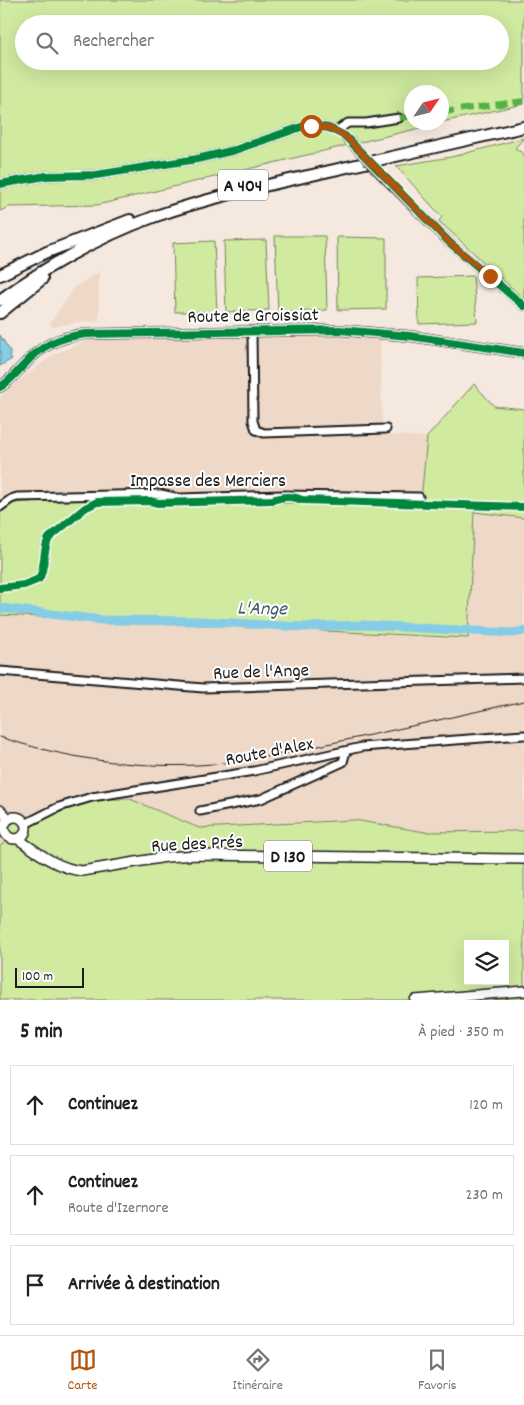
<!DOCTYPE html>
<html lang="fr">
<head>
<meta charset="utf-8">
<style>
  :root { --surface:#fff; --page:#f2f2f2; --text:#202124; --muted:#757577; --line:#e0e0e0; --accent:#b45309 }
  body { margin:0; font-family:Dekko,sans-serif; background:var(--page); color:var(--text) }
  .controls { position:absolute; right:15px; bottom:15px; display:grid; overflow:hidden; border-radius:0px; box-shadow:0 5px 20px #0002 }
  .controls button { width:45px; height:45px; display:grid; place-items:center; padding:0; border:0; border-bottom:1px solid var(--line); background:var(--surface); color:var(--text); font:25px sans-serif }
  .compass { position:absolute; left:404px; top:85px; width:45px; height:45px; border-radius:50%; background:var(--surface); box-shadow:0 5px 20px #0002; rotate:55deg }
  .scale { position:absolute; left:15px; bottom:12px; width:69px; box-sizing:border-box; padding-left:5px; border:2px solid #1c1c1c; border-top:0; font-size:14px; line-height:18px; white-space:nowrap; color:#1c1c1c; -webkit-text-stroke:4px #fff; paint-order:stroke }
  .stop { position:absolute; width:15px; height:15px; margin:-11px; border:4px solid #b45309; border-radius:50%; background:#fff }
  .stop.end { background:#b45309; border-color:#fff; box-shadow:0 1px 5px #0008 }
  .list { margin:0; padding:0; list-style:none }
  h2 { display:flex; justify-content:space-between; align-items:center; height:65px; margin:0; padding:0 20px; font-size:21px }
  h2 small { font-size:16px; font-weight:400; color:var(--muted) }
  .list li { display:grid; grid-template-columns:32px 1fr auto; gap:15px; align-items:center; box-sizing:border-box; height:80px; margin:0 10px 10px; padding:0 10px; border:1px solid var(--line); border-radius:0px }
  .list b { display:block; font-size:19px; white-space:nowrap }
  .list p { margin:0; font-size:16px; white-space:nowrap; color:var(--muted) }
  .list em { font-size:16px; font-style:normal; color:var(--muted) }
  .icon { flex:none; width:28px; height:28px; fill:none; stroke:currentColor; stroke-width:2; stroke-linecap:round; stroke-linejoin:round }
  .map { position:relative; flex:none; width:524px; height:1000px; overflow:hidden }
  .search { position:absolute; background:var(--surface); box-shadow:0 5px 20px #0002; left:15px; right:15px; top:15px; height:55px; display:flex; align-items:center; gap:12px; box-sizing:border-box; padding:0 18px; border-radius:28px; color:var(--muted); font-size:19px }
  .sheet { height:335px; background:var(--surface) }
  nav { display:flex; justify-content:space-around; align-items:center; box-sizing:border-box; height:70px; border-top:1px solid var(--line); background:var(--surface); font-size:14px; color:var(--muted) }
  nav a { display:grid; justify-items:center; gap:2px }
  nav .on { color:var(--accent) }
  .map>svg:first-child { display:block }
</style>
</head>
<body>
<div class="map">
<svg width="524" height="1000" viewBox="0 0 524 1000">
  <rect width="100%" height="100%" fill="#f5e8de"/>
  <filter id="ink" filterUnits="userSpaceOnUse"><feTurbulence type="fractalNoise" baseFrequency=".02" numOctaves="2"/><feDisplacementMap in="SourceGraphic" scale="10" xChannelSelector="R" yChannelSelector="G"/><feConvolveMatrix kernelMatrix="1 2 1 2 8 2 1 2 1" color-interpolation-filters="sRGB"/></filter>
  <g filter="url(#ink)">
    <path fill="#eed8c7" d="M 99,272 L 99,321 L 79,322 L 52,327 L 50,323 L 75,287 Z
      M 338,334 L 380,336 L 382,426 L 389,426 L 389,435 L 427,437 L 422,501 L 161,505 L 153,499 L 42,501 L 12,503 L 0,512 L 0,396 L 53,355 L 90,339 Z
      M 474,512 L 524,518 L 524,830 L 522,831 L 425,832 L 354,820 L 199,828 L 130,799 L 0,846 L 0,615 L 468,638 Z"/>
    <path fill="#d0eaa0" stroke="#76835e" fill-rule="evenodd" d="M 0,0 L 524,0 L 524,104 L 442,122 L 442,92 L 412,92 L 412,122 L 441,123 L 97,205 L 9,207 L 0,211 ZM 24,24 L 500,24 L 500,61 L 24,61 Z
      M 524,138 L 515,148 L 524,154 L 524,299 L 439,221 L 442,217 L 396,166 L 451,157 Z
      M 275,236 L 325,236 L 327,310 L 278,313 Z
      M 337,237 L 386,238 L 386,309 L 338,310 Z
      M 266,240 L 269,310 L 226,312 L 224,241 Z
      M 214,241 L 217,312 L 175,312 L 173,243 Z
      M 473,276 L 477,322 L 419,324 L 418,278 Z
      M 474,384 L 494,406 L 524,409 L 524,518 L 474,512 L 468,638 L 0,615 L 0,512 L 12,503 L 42,501 L 153,499 L 162,505 L 421,501 L 427,437 Z
      M 99,799 L 130,799 L 199,828 L 354,820 L 425,832 L 522,831 L 524,830 L 524,1000 L 0,1000 L 0,846 L 15,836 L 10,832 L 10,826 C 13,821 18,821 22,825 L 23,831 L 44,817 ZM 468,944 L 505,944 L 505,981 L 468,981 Z"/>
    <path fill="#85cde6" stroke="#5b8695" d="M 0,335 L 11,353 L 9,354 L 12,359 L 0,366 Z"/>
    <g fill="none" stroke-linecap="round" stroke-linejoin="round">
      <path stroke="#85cde6" stroke-width="9" d="M 0,608 L 102,620 L 201,621 L 301,627 L 364,625 L 512,633 L 524,631"/>
      <g stroke="#1c1c1c" stroke-width="11">
        <path id="minor" d="M 336,131 L 348,123 L 366,123 L 399,118
          M 375,168 L 450,243 L 524,306
          M 0,184 L 46,176 L 96,175 L 197,159 L 235,150 L 304,126 L 317,126 L 329,128 L 341,133 L 351,142
          M 252,331 L 253,421 L 256,430 L 264,433 L 386,429
          M 0,507 L 11,499 L 17,497 L 161,494 L 179,498 L 282,495 L 419,497
          M 0,671 L 203,688 L 524,678
          M 200,811 L 261,799 L 343,762 L 346,751
          M 25,824 L 59,807 L 92,797 L 254,771 L 362,747 L 524,735"/>
      </g>
      <g stroke="#1c1c1c" stroke-width="12">
        <path id="major" d="M 0,387 C 9,382 16,373 24,365 C 41,345 60,337 86,334 L 340,330 L 410,336 L 524,353
          M 0,810 L 7,817 L 11,818
          M4 828a11 11 0 1 1 22 0a11 11 0 1 1-22 0Z
          M 18,839 C 39,853 56,868 82,871 L 166,857 L 197,855 L 524,859
          M 415,1000 L 524,991"/>
      </g>
      <g stroke="#1c1c1c" stroke-width="14">
        <path id="highway" d="M 0,275 L 47,252 L 130,220
          M 0,300 C 48,265 101,236 156,216 C 211,197 268,185 325,172 C 391,157 458,142 524,127
          M 0,313 L 42,279"/>
      </g>
      <use href="#minor" stroke="#fff" stroke-width="7"/>
      <use href="#major" stroke="#fff" stroke-width="9"/>
      <use href="#highway" stroke="#fff" stroke-width="10"/>
      <path stroke="#1c1c1c" stroke-width="1" d="M 0,737 C 64,758 130,768 198,765 C 243,763 287,753 332,743 C 396,730 460,715 524,701"/>
      <g stroke="#1c1c1c" stroke-width="11" stroke-linecap="butt">
        <path id="minor-bridge" d="M 351,142 L 375,168"/>
      </g>
      <use href="#minor-bridge" stroke="#fff" stroke-width="7"/>
      <path stroke="#55b145" stroke-width="6" stroke-dasharray="12 6" stroke-linecap="butt" d="M 442,112 L 524,101
        M 399,118 L 412,116"/>
      <g stroke="#fff" stroke-width="11">
        <path id="cycleway" d="M 0,184 L 46,176 L 96,175 L 197,159 L 235,150 L 304,126 L 317,126 L 329,128 L 345,136 L 450,243 L 524,306
          M 0,387 C 9,382 16,373 24,365 C 41,345 60,337 86,334 L 340,330 L 410,336 L 524,353
          M 0,588 L 24,585 L 39,579 C 46,567 42,551 49,538 L 85,508 L 97,502 L 150,501 L 158,503 L 272,500 C 283,497 291,495 302,500 L 524,507"/>
      </g>
      <use href="#cycleway" stroke="#00873e" stroke-width="8"/>
    </g>
  </g>
  <g fill="none" stroke-linecap="round" stroke-linejoin="round" filter="url(#ink)">
    <path stroke="#b45309" stroke-width="6" d="M 311,126 L 329,128 L 345,136 L 450,243 L 490,276"/>
  </g>
  <g text-anchor="middle" stroke-width="4" stroke-linejoin="round" paint-order="stroke">
    <g fill="#fff" stroke="#606060" stroke-width="1">
      <rect x="218" y="169.5" width="50" height="31" rx="4"/>
      <rect x="264" y="840.5" width="48" height="31" rx="4"/>
    </g>
    <g font-size="18" font-weight="bold" fill="#1c1c1c">
      <text x="243" y="191">A 404</text>
      <text x="288" y="862">D 130</text>
    </g>
    <g font-size="19" fill="#1c1c1c" stroke="#fff">
      <text transform="translate(253 314) rotate(-1)" y="7">Route de Groissiat</text>
      <text x="208" y="486">Impasse des Merciers</text>
      <text transform="translate(261 670) rotate(-2)" y="7">Rue de l'Ange</text>
      <text transform="translate(269 750) rotate(-11)" y="7">Route d'Alex</text>
      <text transform="translate(197 842) rotate(-3)" y="7">Rue des Prés</text>
    </g>
    <g font-size="20" font-style="italic" fill="#415a63" stroke="#fff">
      <text transform="translate(262 607) rotate(1)" y="7">L'Ange</text>
    </g>
  </g>
</svg>
<div class="controls">
<button><svg class="icon" aria-label="layers" viewBox="0 0 24 24"><path d="M12 4l9 5-9 5-9-5zM3 14l9 5 9-5"/></svg></button>
</div>
<svg class="compass" viewBox="-18 -18 36 36"><path d="M0-13l5 13h-10z" fill="#e53935"/><path d="M0 13l5-13h-10z" fill="#757577"/></svg>
<div class="scale">100 m</div>
<div class="stop" style="left:311px;top:126px"></div>
<div class="stop end" style="left:490px;top:276px"></div>
<div class="search"><svg class="icon" aria-label="search" viewBox="0 0 24 24"><circle cx="10" cy="10" r="6"/><path d="M15 15l6 6"/></svg>Rechercher</div>
</div>
<section class="sheet">
<h2>5 min<small>À pied · 350 m</small></h2>
<ul class="list">
<li><svg class="icon" aria-label="ahead" viewBox="0 0 24 24"><path d="M12 20V5M6 11l6-6 6 6"/></svg><div><b>Continuez</b></div><em>120 m</em></li>
<li><svg class="icon" aria-label="ahead" viewBox="0 0 24 24"><path d="M12 20V5M6 11l6-6 6 6"/></svg><div><b>Continuez</b><p>Route d'Izernore</p></div><em>230 m</em></li>
<li><svg class="icon" aria-label="arrive" viewBox="0 0 24 24"><path d="M6 21V4h12l-3 4 3 4H6"/></svg><div><b>Arrivée à destination</b></div></li>
</ul>
</section>
<nav>
<a class="on"><svg class="icon" aria-label="map" viewBox="0 0 24 24"><path d="M3 6l6-2 6 2 6-2v14l-6 2-6-2-6 2zM9 4v14M15 6v14"/></svg>Carte</a>
<a><svg class="icon" aria-label="directions" viewBox="0 0 24 24"><path d="M12 3l9 9-9 9-9-9zM9 14v-3h6M13 9l2 2-2 2"/></svg>Itinéraire</a>
<a><svg class="icon" aria-label="saved" viewBox="0 0 24 24"><path d="M7 4h10v16l-5-4-5 4z"/></svg>Favoris</a>
</nav>
</body>
</html>
